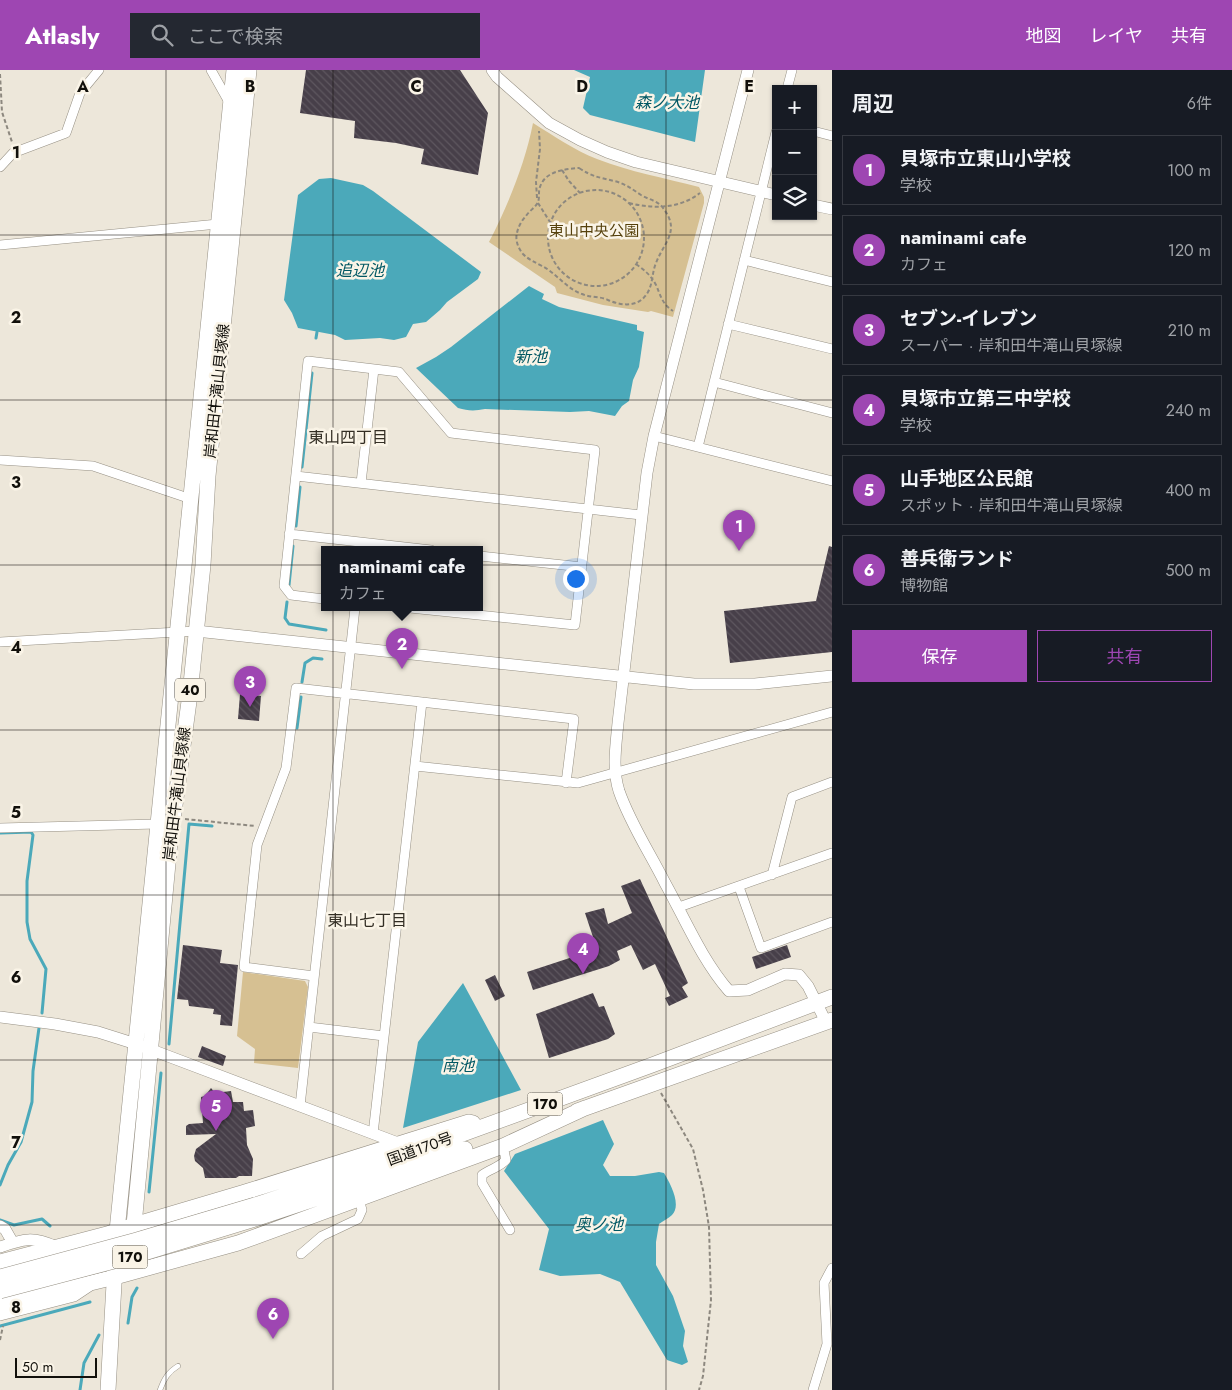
<!DOCTYPE html>
<html lang="ja">
<head>
<meta charset="utf-8">
<style>
  :root { --surface:#171b24; --page:#242831; --text:#f1f3f6; --muted:#9ea1a6; --line:#363941; --accent:#9e46b2 }
  body { margin:0; font-family:Jost,"Noto Sans JP",sans-serif; background:var(--page); color:var(--text) }
  .controls { position:absolute; right:15px; top:15px; display:grid; overflow:hidden; border-radius:0px; box-shadow:0 1px 4px #0004 }
  .controls button { width:45px; height:45px; display:grid; place-items:center; padding:0; border:0; border-bottom:1px solid var(--line); background:var(--surface); color:var(--text); font:25px sans-serif }
  .scale { position:absolute; left:15px; bottom:12px; width:82px; box-sizing:border-box; padding-left:5px; border:2px solid #12100b; border-top:0; font-size:14px; line-height:18px; white-space:nowrap; color:#12100b; -webkit-text-stroke:4px #faf4e7; paint-order:stroke }
  .you { position:absolute; left:575px; top:508px; width:18px; height:18px; margin:-12px; border:4px solid #fff; border-radius:50%; background:#1a73e8; box-shadow:0 0 0 8px #1a73e833 }
  .badge { display:grid; place-items:center; width:32px; height:32px; border-radius:50%; background:var(--accent); color:#fff; font-size:16px; font-weight:700 }
  .pin { position:absolute; translate:-50% -41px; filter:drop-shadow(0 1px 2px #0008) }
  .pin::after { content:''; position:absolute; top:26px; width:18px; height:15px; background:inherit; clip-path:polygon(0 0,100% 0,50% 100%) }
  .popup { position:absolute; left:321px; top:476px; width:162px; height:65px; box-sizing:border-box; display:grid; place-content:center; border-radius:0px; background:var(--surface); filter:drop-shadow(0 1px 4px #0005); font-size:16px; white-space:nowrap; color:var(--muted) }
  .popup b { font-size:19px; color:var(--text) }
  .popup::after { content:''; position:absolute; left:50%; top:100%; margin-left:-10px; border:10px solid transparent; border-top-color:var(--surface) }
  .list { margin:0; padding:0; list-style:none }
  h2 { display:flex; justify-content:space-between; align-items:center; height:65px; margin:0; padding:0 20px; font-size:21px }
  h2 small { font-size:16px; font-weight:400; color:var(--muted) }
  .list li { display:grid; grid-template-columns:32px 1fr auto; gap:15px; align-items:center; box-sizing:border-box; height:70px; margin:0 10px 10px; padding:0 10px; border:1px solid var(--line); border-radius:0px }
  .list b { display:block; font-size:19px; white-space:nowrap }
  .list p { margin:0; font-size:16px; white-space:nowrap; color:var(--muted) }
  .list em { font-size:16px; font-style:normal; color:var(--muted) }
  .actions { display:flex; gap:10px; padding:15px 20px }
  .actions a { flex:1; padding:11px 0; border:1px solid var(--accent); border-radius:0px; text-align:center; font-size:18px; color:var(--accent) }
  .actions .main { background:var(--accent); color:#fff }
  .icon { flex:none; width:28px; height:28px; fill:none; stroke:currentColor; stroke-width:2; stroke-linecap:round; stroke-linejoin:round }
  .map { position:relative; flex:none; width:832px; height:1320px; overflow:hidden }
  header { display:flex; align-items:center; gap:30px; box-sizing:border-box; height:70px; padding:0 25px; background:var(--accent); color:#fff }
  header strong { font-size:24px }
  nav { display:flex; gap:28px; margin-inline-start:auto; font-size:18px }
  .search { width:350px; height:45px; background:var(--page); display:flex; align-items:center; gap:12px; box-sizing:border-box; padding:0 18px; border-radius:0px; color:var(--muted); font-size:19px }
  main { display:flex }
  aside { flex:1; background:var(--surface) }
  .map>svg:first-child { display:block }
</style>
</head>
<body>
<header>
<strong>Atlasly</strong>
<div class="search"><svg class="icon" aria-label="search" viewBox="0 0 24 24"><circle cx="10" cy="10" r="6"/><path d="M15 15l6 6"/></svg>ここで検索</div>
<nav><a>地図</a><a>レイヤ</a><a>共有</a></nav>
</header>
<main>
<div class="map">
<svg width="832" height="1320" viewBox="0 0 832 1320">
  <defs>
    <pattern id="building-back-hatch" width="6" height="6" patternUnits="userSpaceOnUse" patternTransform="scale(1.25)"><rect width="6" height="6" fill="#473f49"/><path d="M-1 5l2 2M0 0l6 6M5-1l2 2" fill="none" stroke="#5e575f"/></pattern>
  </defs>
  <rect width="100%" height="100%" fill="#ede7da"/>
  <path fill="#d6c092" d="M 533,53 C 554,66 574,80 597,89 C 630,102 665,108 699,117 L 704,127 L 704,133 L 673,247 L 651,241 L 648,242 L 603,235 L 557,223 L 555,217 L 489,172 C 508,135 525,94 533,53 Z
    M 243,902 L 305,911 L 308,917 L 298,998 L 254,993 L 255,979 L 237,966 Z"/>
  <path fill="#4ba9ba" d="M 574,0 L 705,0 L 695,72 L 590,45 L 583,38 L 590,7 Z
    M 331,108 L 363,115 L 373,121 L 481,202 L 478,209 L 447,232 L 440,240 L 426,252 L 413,254 L 406,267 L 394,270 L 380,268 L 345,270 L 335,265 L 298,258 L 292,243 L 284,230 L 298,125 L 319,109 Z
    M 529,216 L 544,224 L 542,229 L 559,237 L 637,255 L 637,260 L 644,262 L 639,297 L 633,310 L 629,331 L 622,336 L 615,346 L 589,341 L 570,342 L 485,339 C 475,341 468,341 458,338 L 416,298 L 436,287 L 451,277 Z
    M 463,913 L 521,1020 L 403,1058 L 418,972 Z
    M 603,1050 L 614,1074 L 603,1095 L 610,1106 L 635,1106 L 659,1102 L 664,1103 C 670,1113 682,1135 672,1145 C 669,1148 663,1151 659,1154 L 656,1172 L 656,1195 L 673,1226 L 685,1261 L 683,1276 L 688,1292 L 682,1295 L 667,1290 L 620,1212 L 600,1204 L 560,1206 L 539,1200 L 549,1159 L 504,1101 L 515,1084 Z"/>
  <g fill="none" stroke-linecap="round" stroke-linejoin="round">
    <path stroke="#4ba9ba" stroke-width="3" d="M 316,268 L 317,262
      M 302,397 L 312,303
      M 296,456 L 300,417
      M 289,515 L 293,476
      M 287,532 L 285,548 L 289,554 L 326,560
      M 302,612 L 305,593 L 313,588 L 322,589
      M 297,658 L 301,627
      M 0,763 L 31,762 L 33,765 L 27,811 L 27,852 L 30,869 L 46,899 L 42,943
      M 169,974 L 189,754 L 212,756
      M 0,1115 L 8,1095 L 21,1072 L 32,1032 L 33,1001 L 39,958
      M 149,1122 L 161,1003
      M 0,1150 L 14,1155 L 42,1149 L 50,1156
      M 128,1253 L 132,1227 L 137,1218
      M 0,1256 L 90,1232
      M 80,1320 L 84,1293 L 99,1265"/>
  </g>
  <path fill="url(#building-back-hatch)" d="M 306,0 L 460,0 L 488,43 L 478,105 L 421,94 L 424,79 L 396,73 L 354,68 L 355,51 L 300,43 Z
    M 829,476 L 832,477 L 832,582 L 730,593 L 724,541 L 816,531 Z
    M 240,624 L 261,626 L 259,651 L 238,649 Z
    M 640,809 L 688,913 L 682,917 L 688,927 L 669,936 L 665,928 L 670,926 L 655,894 L 643,900 L 631,875 L 617,881 L 620,890 L 609,896 L 533,920 L 527,902 L 597,879 L 585,843 L 604,838 L 608,854 L 632,843 L 621,816 Z
    M 183,875 L 222,880 L 220,893 L 238,895 L 232,956 L 220,955 L 221,945 L 213,944 L 214,939 L 189,936 L 188,930 L 177,929 Z
    M 787,875 L 791,887 L 756,899 L 752,887 Z
    M 495,905 L 505,926 L 495,931 L 485,910 Z
    M 593,923 L 599,937 L 604,936 L 615,964 L 608,969 L 549,988 L 536,944 Z
    M 202,976 L 226,986 L 223,996 L 198,987 Z
    M 211,1018 L 215,1023 L 231,1021 L 233,1032 L 243,1032 L 244,1041 L 253,1040 L 255,1056 L 246,1058 L 247,1075 L 253,1089 L 252,1106 L 239,1106 L 236,1108 L 205,1108 L 203,1098 L 195,1091 L 194,1086 L 196,1079 L 216,1064 L 186,1065 L 186,1056 L 189,1054 L 203,1053 L 201,1027 L 205,1026 Z"/>
  <g fill="none" stroke-linecap="round" stroke-linejoin="round">
    <g stroke="#969084" stroke-width="5.5">
      <path id="service" d="M 160,1320 C 164,1309 168,1302 178,1296"/>
    </g>
    <g stroke="#969084" stroke-width="10">
      <path id="minor" d="M 211,0 L 229,32
        M 787,19 L 792,0
        M 813,61 L 832,66
        M 0,97 L 13,83 L 66,63 L 80,23 L 99,0
        M 0,175 L 218,154
        M 744,190 L 832,212
        M 728,254 L 832,279
        M 714,312 L 832,343
        M 654,366 L 832,411
        M 698,377 L 776,62
        M 0,390 L 93,396 L 191,429
        M 296,406 L 641,445
        M 361,413 L 374,299
        M 289,464 L 431,480
        M 480,486 L 582,497
        M 324,529 L 291,525 L 284,516 L 308,291 L 399,302 L 451,363 L 595,380 L 575,555 L 410,538
        M 0,572 L 196,561
        M 415,696 L 578,713 L 832,642
        M 0,758 L 157,754
        M 772,805 L 792,727 L 832,712
        M 739,817 L 761,878 L 832,852
        M 679,837 L 832,783
        M 314,906 L 244,897 L 257,775 L 286,698 L 296,618 L 574,649 L 566,713
        M 309,957 L 384,966
        M 300,1036 L 355,538
        M 373,1064 L 422,632
        M 503,1076 L 506,1090 C 500,1097 490,1099 482,1105 L 482,1113 L 510,1160
        M 301,1184 L 322,1166 L 358,1149 L 362,1140 L 359,1129
        M 813,1320 L 827,1274 L 824,1213 L 832,1198"/>
    </g>
    <g stroke="#969084" stroke-width="12">
      <path id="tertiary" d="M 492,0 L 497,7 L 549,53 L 580,70 L 607,82 L 636,92 L 776,125
        M 748,0 L 654,366 L 647,403 L 618,653 C 616,675 612,699 619,721 C 630,753 650,783 665,813 C 685,849 702,890 729,921 L 748,920 L 785,904 L 799,905 L 808,916 L 826,952
        M 813,135 L 832,139
        M 196,561 L 694,614 L 755,614 L 832,606
        M 0,947 L 55,954 L 98,962 L 136,974 L 398,1073
        M 0,1156 L 5,1159 L 13,1173
        M 0,1177 C 23,1169 34,1166 56,1177
        M 0,1245 L 74,1226 L 89,1216"/>
    </g>
    <g stroke="#969084" stroke-width="16">
      <path id="primary" d="M 131,1166 L 134,1155 L 170,772 L 190,624 L 203,495 L 208,406 L 249,0
        M 108,1320 L 117,1161 L 234,0"/>
    </g>
    <g stroke="#969084" stroke-width="16">
      <path id="trunk" d="M 577,1041 L 832,950
        M 255,1135 L 391,1090 L 652,995 L 832,927
        M 258,1148 L 465,1079
        M 0,1192 L 107,1164 L 134,1155 L 242,1123 L 469,1052 L 473,1053
        M 0,1235 L 115,1207 L 238,1173 L 503,1076 L 585,1038"/>
    </g>
    <path stroke="#8d887f" stroke-width="2" stroke-dasharray="4 2.5" stroke-linecap="butt" d="M 0,4 L 2,42 L 12,72
      M 579,98 C 593,107 598,107 614,111 C 624,113 632,119 641,125 C 649,130 657,130 663,138 C 681,161 664,172 656,193 C 652,202 653,213 648,222 C 639,238 622,236 608,230 C 600,226 591,228 582,224 C 567,219 556,203 542,196 C 535,192 529,190 523,184 C 518,178 515,170 517,163 C 518,157 522,150 526,146 C 529,141 536,137 538,132 C 540,127 538,121 540,117 C 545,101 565,99 579,98 Z
      M 562,100 L 569,111 L 580,123
      M548 168a48 48 0 1 1 96 0a48 48 0 1 1-96 0Z
      M 537,128 L 536,112 L 540,79 L 539,61
      M 538,133 L 550,152
      M 629,133 C 654,139 679,139 700,123
      M 636,194 C 644,200 651,205 656,215 C 661,226 662,234 673,241
      M 185,749 L 255,756
      M 661,1023 L 693,1079 L 703,1120 L 709,1157 L 711,1230 L 703,1306 L 699,1320
      M 0,1270 L 3,1256"/>
    <use href="#service" stroke="#fff" stroke-width="4.5"/>
    <use href="#minor" stroke="#fff" stroke-width="9"/>
    <use href="#tertiary" stroke="#fff" stroke-width="11"/>
    <use href="#primary" stroke="#fff" stroke-width="15"/>
    <use href="#trunk" stroke="#fff" stroke-width="15"/>
    <g stroke="#969084" stroke-width="16" stroke-linecap="butt">
      <path id="trunk-bridge" d="M 0,1207 L 137,1170 L 255,1135
        M 0,1221 L 137,1185 L 258,1148"/>
    </g>
    <use href="#trunk-bridge" stroke="#fff" stroke-width="15"/>
  </g>
  <path fill="none" stroke="#12100b" stroke-width="1" stroke-opacity="0.55" d="M 166,0 L 166,1320M 333,0 L 333,1320M 499,0 L 499,1320M 666,0 L 666,1320M 0,165 L 832,165M 0,330 L 832,330M 0,495 L 832,495M 0,660 L 832,660M 0,825 L 832,825M 0,990 L 832,990M 0,1155 L 832,1155"/>
  <g text-anchor="middle" stroke-width="5" stroke-linejoin="round" paint-order="stroke">
    <g fill="#faf4e7" stroke="#58544d" stroke-width="1">
      <rect x="175" y="608.5" width="30" height="23" rx="4"/>
      <rect x="527.5" y="1022.5" width="35" height="23" rx="4"/>
      <rect x="112.5" y="1175.5" width="35" height="23" rx="4"/>
    </g>
    <g font-size="14" font-weight="bold" fill="#12100b">
      <text x="190" y="625">40</text>
      <text x="545" y="1039">170</text>
      <text x="130" y="1192">170</text>
    </g>
    <g font-size="15" fill="#56410c" stroke="#faf4e7">
      <text x="594" y="166">東山中央公園</text>
    </g>
    <g font-size="15" fill="#12100b" stroke="#faf4e7">
      <text transform="translate(217 321) rotate(-84)" y="5">岸和田牛滝山貝塚線</text>
      <text transform="translate(177 724) rotate(-83)" y="5">岸和田牛滝山貝塚線</text>
      <text transform="translate(420 1079) rotate(-20)" y="5">国道170号</text>
    </g>
    <g font-size="16" font-style="italic" fill="#005763" stroke="#faf4e7">
      <text x="667" y="38">森ノ大池</text>
      <text x="360" y="206">追辺池</text>
      <text x="531" y="292">新池</text>
      <text x="458" y="1001">南池</text>
      <text x="599" y="1160">奥ノ池</text>
    </g>
    <g font-size="16" fill="#332e24" stroke="#faf4e7">
      <text x="348" y="373">東山四丁目</text>
      <text x="367" y="856">東山七丁目</text>
    </g>
  </g>
  <g font-size="16" text-anchor="middle" font-weight="bold" fill="#12100b" stroke="#faf4e7" stroke-width="5" stroke-linejoin="round" paint-order="stroke">
    <text x="83" y="22">A</text>
    <text x="250" y="22">B</text>
    <text x="416" y="22">C</text>
    <text x="582" y="22">D</text>
    <text x="749" y="22">E</text>
    <text x="16" y="88">1</text>
    <text x="16" y="253">2</text>
    <text x="16" y="418">3</text>
    <text x="16" y="583">4</text>
    <text x="16" y="748">5</text>
    <text x="16" y="913">6</text>
    <text x="16" y="1078">7</text>
    <text x="16" y="1243">8</text>
  </g>
</svg>
<div class="controls">
<button>+</button>
<button>−</button>
<button><svg class="icon" aria-label="layers" viewBox="0 0 24 24"><path d="M12 4l9 5-9 5-9-5zM3 14l9 5 9-5"/></svg></button>
</div>
<div class="scale">50 m</div>
<div class="you"></div>
<div class="pin badge" style="left:739px;top:481px">1</div>
<div class="pin badge" style="left:402px;top:599px">2</div>
<div class="popup"><b>naminami cafe</b>カフェ</div>
<div class="pin badge" style="left:250px;top:637px">3</div>
<div class="pin badge" style="left:583px;top:904px">4</div>
<div class="pin badge" style="left:216px;top:1061px">5</div>
<div class="pin badge" style="left:273px;top:1269px">6</div>
</div>
<aside>
<h2>周辺<small>6件</small></h2>
<ul class="list">
<li><span class="badge">1</span><div><b>貝塚市立東山小学校</b><p>学校</p></div><em>100 m</em></li>
<li><span class="badge">2</span><div><b>naminami cafe</b><p>カフェ</p></div><em>120 m</em></li>
<li><span class="badge">3</span><div><b>セブン-イレブン</b><p>スーパー · 岸和田牛滝山貝塚線</p></div><em>210 m</em></li>
<li><span class="badge">4</span><div><b>貝塚市立第三中学校</b><p>学校</p></div><em>240 m</em></li>
<li><span class="badge">5</span><div><b>山手地区公民館</b><p>スポット · 岸和田牛滝山貝塚線</p></div><em>400 m</em></li>
<li><span class="badge">6</span><div><b>善兵衛ランド</b><p>博物館</p></div><em>500 m</em></li>
</ul>
<div class="actions"><a class="main">保存</a><a>共有</a></div>
</aside>
</main>
</body>
</html>
